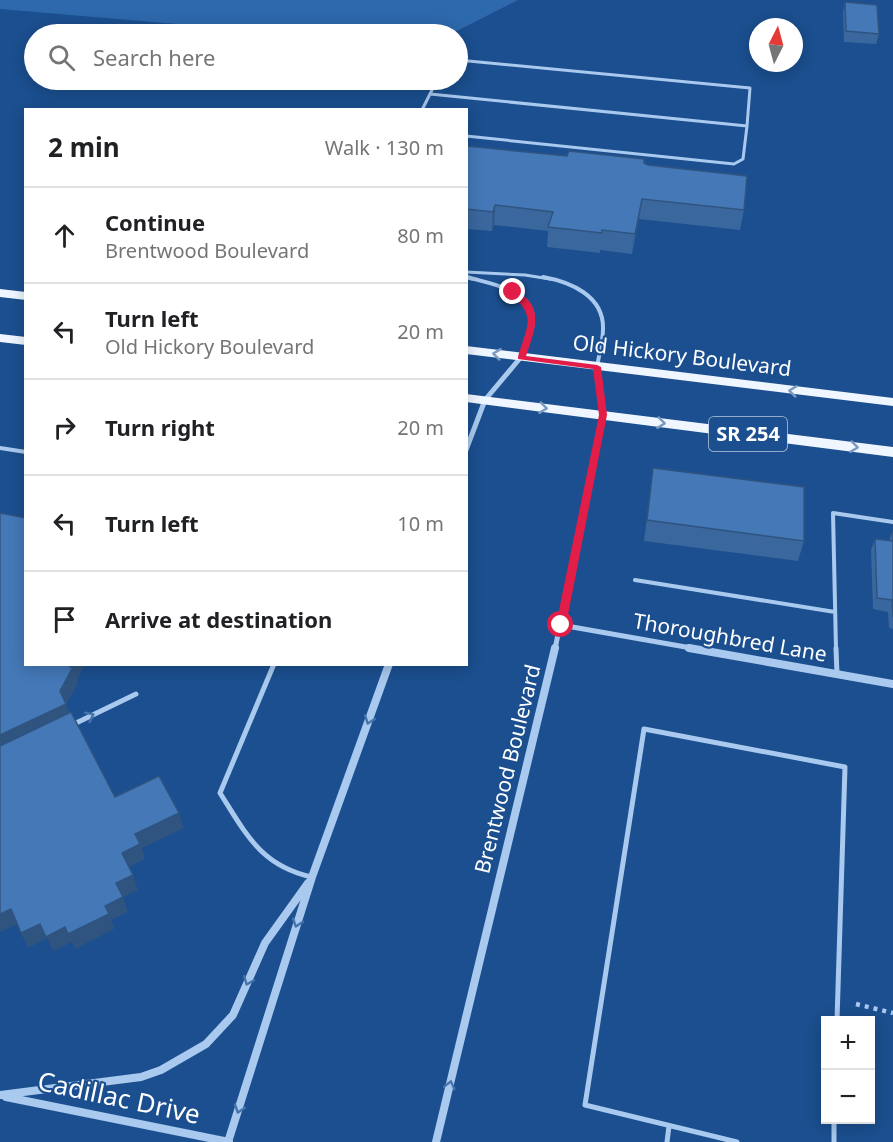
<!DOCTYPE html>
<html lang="en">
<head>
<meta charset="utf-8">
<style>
  :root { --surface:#fff; --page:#f2f2f2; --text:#202124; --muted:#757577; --line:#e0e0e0 }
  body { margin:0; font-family:"Noto Sans",sans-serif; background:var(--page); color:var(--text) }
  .controls { position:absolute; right:18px; bottom:18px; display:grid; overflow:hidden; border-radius:0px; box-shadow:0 3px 15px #0003 }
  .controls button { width:54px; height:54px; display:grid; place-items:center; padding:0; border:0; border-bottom:2px solid var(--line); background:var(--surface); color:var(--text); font:30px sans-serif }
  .compass { position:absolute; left:749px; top:18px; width:54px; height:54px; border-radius:50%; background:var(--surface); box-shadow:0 3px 15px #0003; rotate:6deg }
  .stop { position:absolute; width:18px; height:18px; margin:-14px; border:4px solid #e11d48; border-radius:50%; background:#fff }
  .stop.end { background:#e11d48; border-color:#fff; box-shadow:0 2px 6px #0008 }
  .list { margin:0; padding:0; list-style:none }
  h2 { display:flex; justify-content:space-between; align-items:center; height:78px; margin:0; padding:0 24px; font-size:26px }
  h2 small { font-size:20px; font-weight:400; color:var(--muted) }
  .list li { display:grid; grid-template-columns:39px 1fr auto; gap:18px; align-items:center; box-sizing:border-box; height:96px; padding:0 24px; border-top:2px solid var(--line) }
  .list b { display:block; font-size:22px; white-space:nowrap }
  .list p { margin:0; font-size:20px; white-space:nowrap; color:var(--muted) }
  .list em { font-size:20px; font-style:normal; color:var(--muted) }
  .icon { flex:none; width:33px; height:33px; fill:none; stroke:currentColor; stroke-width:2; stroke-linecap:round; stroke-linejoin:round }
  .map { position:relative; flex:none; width:893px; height:1142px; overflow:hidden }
  .search { position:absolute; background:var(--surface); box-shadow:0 3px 15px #0003; left:24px; top:24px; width:444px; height:66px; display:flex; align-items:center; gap:15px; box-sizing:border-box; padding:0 21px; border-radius:33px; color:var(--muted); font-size:22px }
  .panel { position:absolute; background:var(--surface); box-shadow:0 3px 15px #0003; left:24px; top:108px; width:444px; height:558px; border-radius:0px }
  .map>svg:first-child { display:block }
</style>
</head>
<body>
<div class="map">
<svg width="893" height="1142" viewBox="0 0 893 1142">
  <rect width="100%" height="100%" fill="#1b4f8f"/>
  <path fill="#2e69ad" d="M 0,0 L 518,0 L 451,34 L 293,34 L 0,9 Z"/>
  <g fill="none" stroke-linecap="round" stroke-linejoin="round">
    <path stroke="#a9c9ee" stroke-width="4.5" stroke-dasharray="4 5" stroke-linecap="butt" d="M 856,1004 L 893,1013"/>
    <path stroke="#a9c9ee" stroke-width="3" d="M 458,60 L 750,88 L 747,126
      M 430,94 L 437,80
      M 422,110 L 430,94 L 747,126 L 743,159 L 734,164 L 466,136
      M 466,272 L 525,275 L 550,279
      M 466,277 L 472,279"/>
    <path stroke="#a9c9ee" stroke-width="4" d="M 467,277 C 490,284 534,289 533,321 C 533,333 525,345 522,357
      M 543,277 C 571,282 604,296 603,329 C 603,342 599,354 597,367
      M 0,448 L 26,452
      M 635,580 L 835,612
      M 836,649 L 833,513 L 893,522"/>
    <path stroke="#a9c9ee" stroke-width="5" d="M 836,648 L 837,674
      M 274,664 L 220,793 C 246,834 261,866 312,877
      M 72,725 L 136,694
      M 834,1120 L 834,1142
      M 667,1142 L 669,1126
      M 737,1142 L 585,1105 L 644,729 L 845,767 L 837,1020"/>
    <path stroke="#a9c9ee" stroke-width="5" d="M 466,450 L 485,400 L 521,357
      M 561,625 L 697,649
      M 555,649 L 603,415 L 597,367"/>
    <path stroke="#a9c9ee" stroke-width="8" d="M 689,648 L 893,684
      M 0,1095 L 141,1077 L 161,1070 L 206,1044 L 233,1015 L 265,943 L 308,883
      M 6,1097 L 229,1142
      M 228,1142 L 312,877 L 389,664
      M 436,1142 L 555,648"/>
    <path fill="#f0f6ff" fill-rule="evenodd" d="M 0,289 L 26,292 L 26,300 L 0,297 Z
      M 0,334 L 26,337 L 26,345 L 0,342 Z
      M 466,346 L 893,398 L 893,406 L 466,354 Z
      M 466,394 L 893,447 L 893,457 L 466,402 Z"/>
  </g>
  <path fill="#3a679d" d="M 845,2 L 879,34 L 876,44 L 844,42 L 843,12 Z
    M 466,146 L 567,156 L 744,210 L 740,230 L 639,219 L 632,254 L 600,250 L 600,253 L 547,247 L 548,231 L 494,225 L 492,231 L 466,229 Z
    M 653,468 L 804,541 L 798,561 L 644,541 Z
    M 893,530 L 893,629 L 889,628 L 888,612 L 873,609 L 871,550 L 875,539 L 889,540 Z"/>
  <path fill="#305480" d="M 642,199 L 639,219 L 632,254 L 635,234 Z
    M 495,205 L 494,225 L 492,231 L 493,212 Z
    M 71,664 L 85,664 L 77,680 L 78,683 L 66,705 L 72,720 L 0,755 L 0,735 L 60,691 Z
    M 179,813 L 184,828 L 142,848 L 145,859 L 127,868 L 122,853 L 135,834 Z
    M 133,875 L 138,890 L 123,897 L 128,912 L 111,920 L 114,929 L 75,949 L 72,942 L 53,951 L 47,938 L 28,948 L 21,933 L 40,924 L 105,906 L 116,883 Z
    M 11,909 L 18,924 L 0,932 L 0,914 Z"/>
  <path fill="#4478b7" stroke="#305480" stroke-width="1.5" d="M 845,2 L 877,5 L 879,34 L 846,31 Z
    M 466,146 L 567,156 L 569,151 L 644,159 L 644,163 L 648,165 L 747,176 L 744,210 L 642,199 L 635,234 L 602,230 L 602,233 L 548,227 L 553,212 L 495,205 L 493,212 L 466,209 Z
    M 653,468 L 804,487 L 804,541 L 647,520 Z
    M 0,513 L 26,518 L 26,664 L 71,664 L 70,667 L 73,667 L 60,691 L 66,704 L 0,735 Z
    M 893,530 L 893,617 L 892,600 L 877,598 L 875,539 L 893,541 Z
    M 71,712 L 115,797 L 159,776 L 179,813 L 135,834 L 140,844 L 122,853 L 133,875 L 116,883 L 123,897 L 105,906 L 109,914 L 68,934 L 65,927 L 46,937 L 40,924 L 21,933 L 11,909 L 0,914 L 0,746 Z"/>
  <defs><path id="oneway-chevron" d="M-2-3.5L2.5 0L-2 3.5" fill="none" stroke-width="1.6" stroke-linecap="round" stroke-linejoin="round" transform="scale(1.5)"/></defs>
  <g stroke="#7b9ac1">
    <use href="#oneway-chevron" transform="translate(497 354) rotate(-173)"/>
    <use href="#oneway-chevron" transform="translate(793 391) rotate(-173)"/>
    <use href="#oneway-chevron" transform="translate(543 408) rotate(7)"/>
    <use href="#oneway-chevron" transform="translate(661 423) rotate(7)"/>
    <use href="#oneway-chevron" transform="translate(854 447) rotate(7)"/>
  </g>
  <g stroke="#4674ac">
    <use href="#oneway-chevron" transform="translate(90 716) rotate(-26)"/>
    <use href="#oneway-chevron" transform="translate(369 720) rotate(110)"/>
    <use href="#oneway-chevron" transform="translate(297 923) rotate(108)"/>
    <use href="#oneway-chevron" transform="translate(248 981) rotate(112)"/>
    <use href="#oneway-chevron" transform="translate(450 1085) rotate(-76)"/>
    <use href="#oneway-chevron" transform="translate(239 1109) rotate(108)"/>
  </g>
  <path fill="#e11d48" d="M 513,290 C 546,304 535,330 526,356 L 597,365 L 601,367 L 607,415 L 566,625 L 561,628 L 556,625 L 599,415 L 593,369 L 518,359 C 518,354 521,348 523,341 C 532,315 528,311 509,292 Z"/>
  <g text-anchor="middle" stroke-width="4.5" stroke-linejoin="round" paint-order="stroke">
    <rect fill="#1b4f8f" stroke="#bbcadd" stroke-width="1.5" x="709" y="417" width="78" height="34" rx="4.5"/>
    <g font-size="20" font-weight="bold" fill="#fff">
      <text x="748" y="441">SR 254</text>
    </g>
    <g font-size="21" fill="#fff" stroke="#1b4f8f">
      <text transform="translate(682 356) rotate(7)" y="7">Old Hickory Boulevard</text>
      <text transform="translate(730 638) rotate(10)" y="7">Thoroughbred Lane</text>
      <text transform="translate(508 769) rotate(-76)" y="7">Brentwood Boulevard</text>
    </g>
    <g font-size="26" fill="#fff" stroke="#1b4f8f">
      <text transform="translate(119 1098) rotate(12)" y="9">Cadillac Drive</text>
    </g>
  </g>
</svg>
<div class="controls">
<button>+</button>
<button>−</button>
</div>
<svg class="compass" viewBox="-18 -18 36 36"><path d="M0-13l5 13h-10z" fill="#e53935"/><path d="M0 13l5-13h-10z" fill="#757577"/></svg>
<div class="stop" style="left:561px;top:625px"></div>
<div class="stop end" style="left:513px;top:292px"></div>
<div class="search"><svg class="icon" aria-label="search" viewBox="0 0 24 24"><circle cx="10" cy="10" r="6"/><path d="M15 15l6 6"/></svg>Search here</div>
<section class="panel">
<h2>2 min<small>Walk · 130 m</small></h2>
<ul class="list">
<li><svg class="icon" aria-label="ahead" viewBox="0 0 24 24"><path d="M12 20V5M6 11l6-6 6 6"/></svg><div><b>Continue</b><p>Brentwood Boulevard</p></div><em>80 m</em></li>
<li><svg class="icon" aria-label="left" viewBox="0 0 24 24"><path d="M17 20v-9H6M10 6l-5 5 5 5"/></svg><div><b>Turn left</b><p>Old Hickory Boulevard</p></div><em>20 m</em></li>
<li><svg class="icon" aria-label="right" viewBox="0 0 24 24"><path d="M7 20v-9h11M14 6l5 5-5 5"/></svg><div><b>Turn right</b></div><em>20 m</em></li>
<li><svg class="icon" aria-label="left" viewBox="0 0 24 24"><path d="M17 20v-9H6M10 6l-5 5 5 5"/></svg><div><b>Turn left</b></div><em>10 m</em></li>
<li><svg class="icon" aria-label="arrive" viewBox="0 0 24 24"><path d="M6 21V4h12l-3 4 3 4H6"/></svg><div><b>Arrive at destination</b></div></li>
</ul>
</section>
</div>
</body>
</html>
